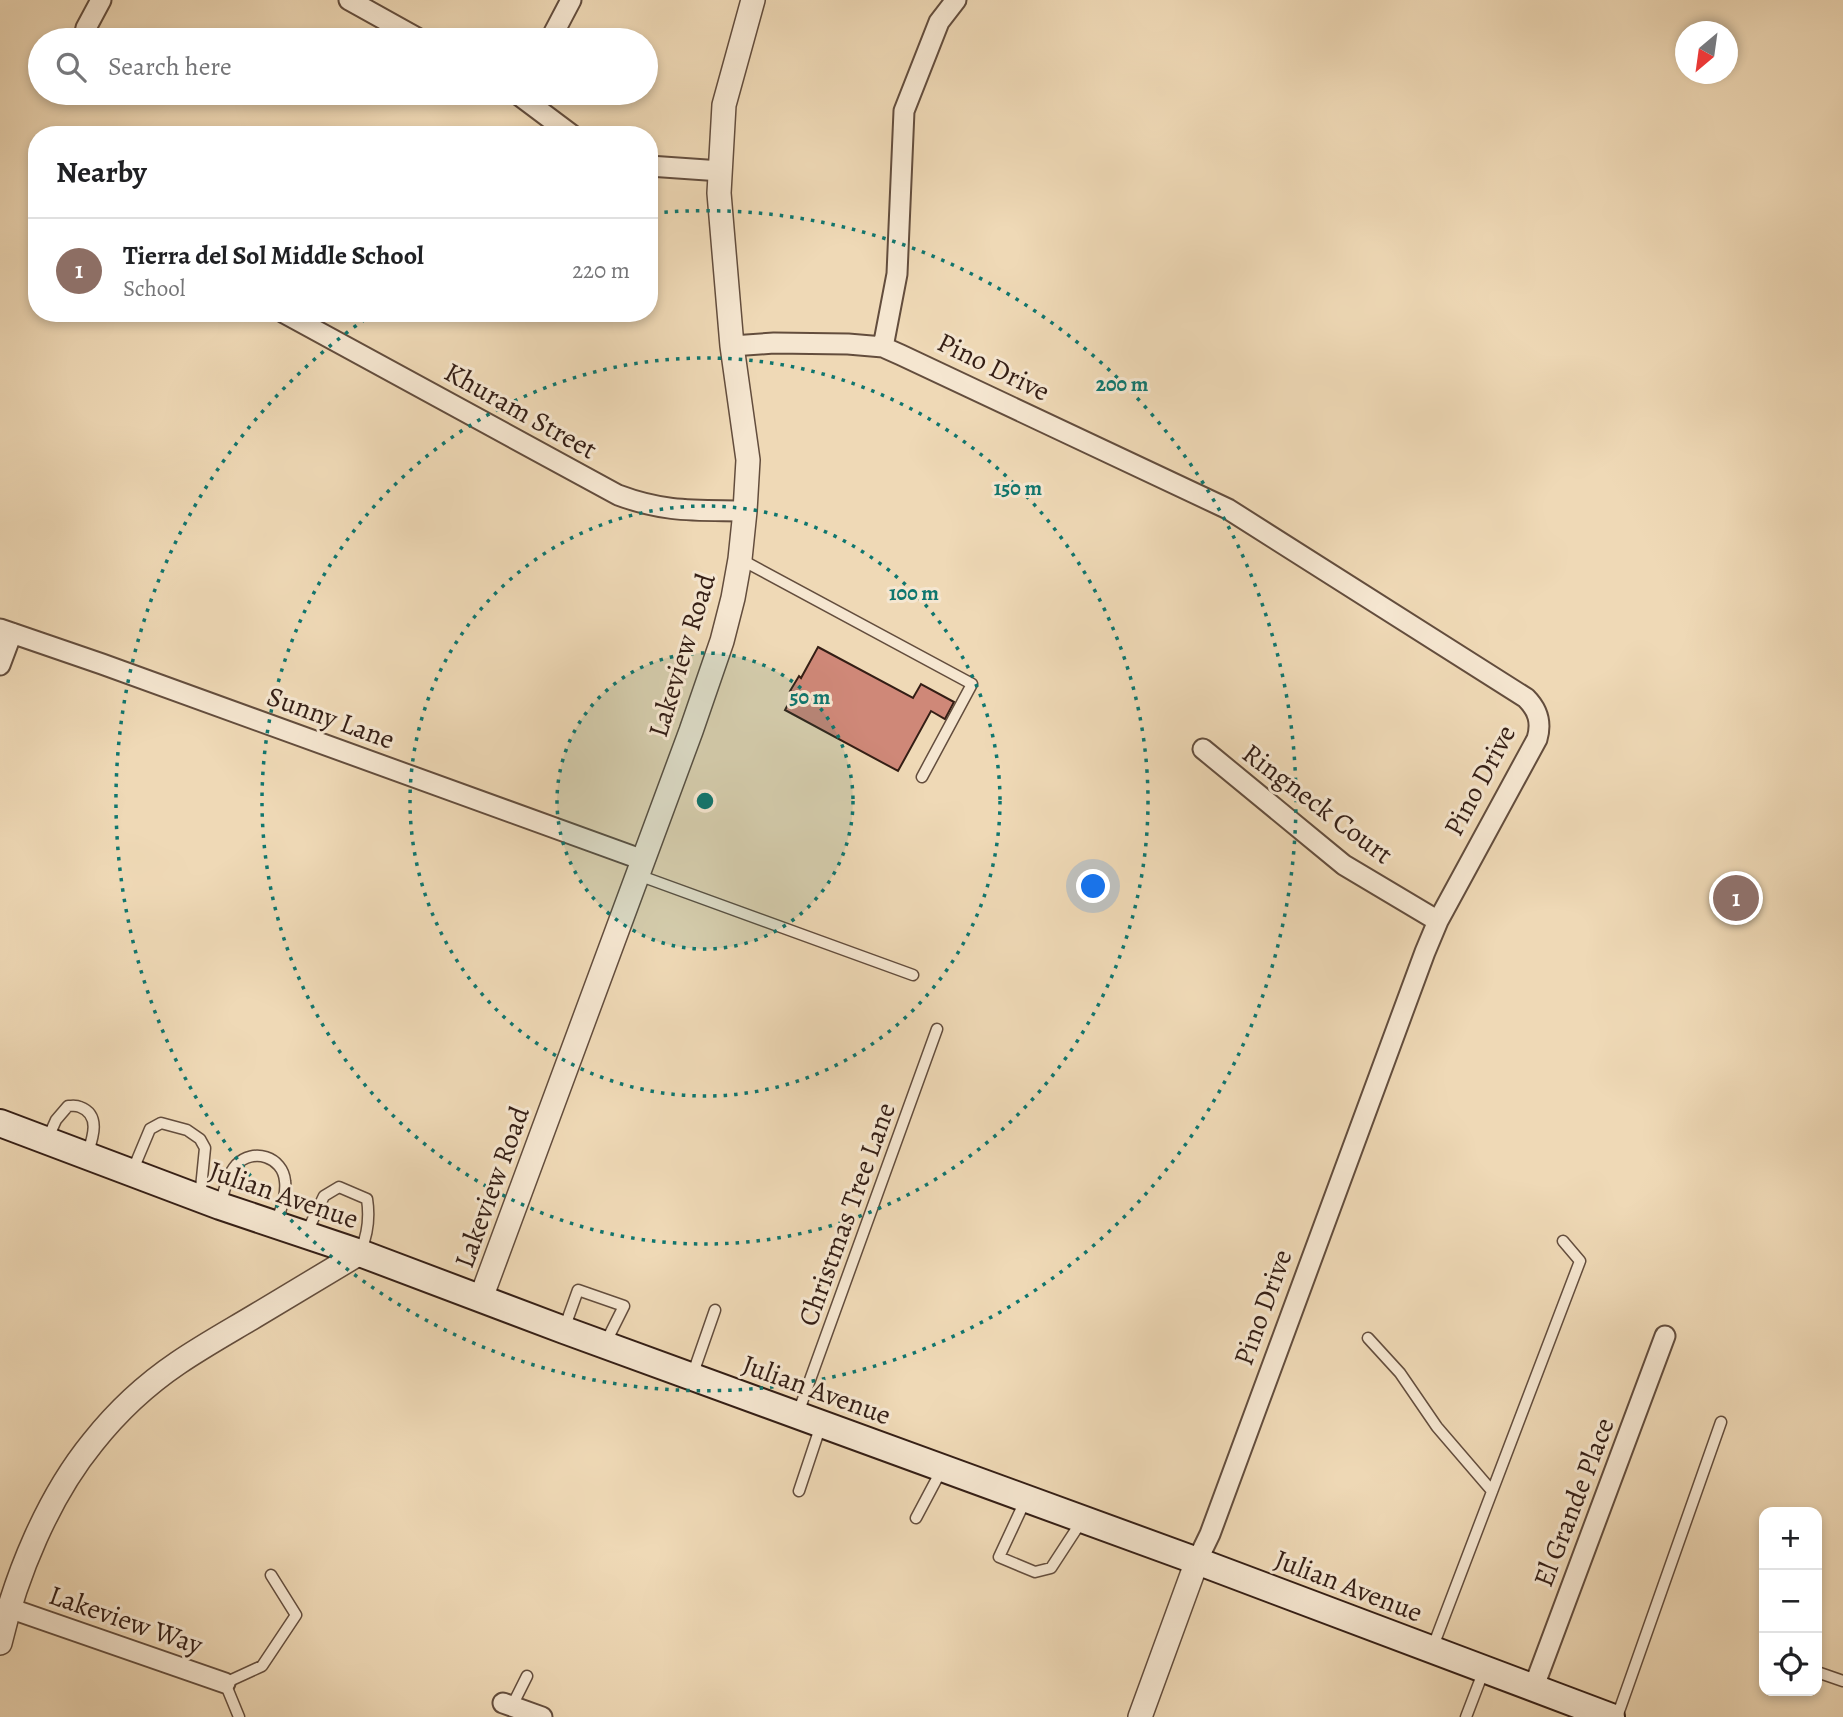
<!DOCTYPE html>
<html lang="en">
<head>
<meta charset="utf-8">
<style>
  :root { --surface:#fff; --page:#f6f6f6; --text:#202124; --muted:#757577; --line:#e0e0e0; --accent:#8f2418 }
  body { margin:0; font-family:Alegreya,serif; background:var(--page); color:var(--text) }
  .controls { position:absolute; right:21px; bottom:21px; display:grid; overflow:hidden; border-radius:14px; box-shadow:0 4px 10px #0003 }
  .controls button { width:63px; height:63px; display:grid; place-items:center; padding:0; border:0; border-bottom:2px solid var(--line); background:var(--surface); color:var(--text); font:35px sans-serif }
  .compass { position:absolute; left:1675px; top:21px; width:63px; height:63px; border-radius:50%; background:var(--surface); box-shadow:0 4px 10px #0003; rotate:209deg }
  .you { position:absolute; left:1094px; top:887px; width:24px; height:24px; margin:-18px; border:5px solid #fff; border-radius:50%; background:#1a73e8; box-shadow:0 0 0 10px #1a73e833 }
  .badge { display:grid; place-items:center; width:46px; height:46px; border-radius:50%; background:var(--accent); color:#fff; font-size:23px; font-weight:700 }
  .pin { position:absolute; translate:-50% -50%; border:4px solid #fff; box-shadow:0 2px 7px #0006 }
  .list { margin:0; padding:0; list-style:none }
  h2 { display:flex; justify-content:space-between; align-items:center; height:91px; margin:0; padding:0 28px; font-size:30px }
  h2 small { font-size:23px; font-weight:400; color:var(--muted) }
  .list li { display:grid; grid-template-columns:46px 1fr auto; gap:21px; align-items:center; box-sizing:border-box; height:105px; padding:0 28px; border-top:2px solid var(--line) }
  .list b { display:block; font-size:26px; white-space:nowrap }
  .list p { margin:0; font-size:23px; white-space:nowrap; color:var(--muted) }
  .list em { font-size:23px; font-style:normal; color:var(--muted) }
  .icon { flex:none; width:38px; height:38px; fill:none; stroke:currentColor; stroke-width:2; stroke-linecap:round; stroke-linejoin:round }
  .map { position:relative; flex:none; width:1843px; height:1717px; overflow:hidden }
  .search { position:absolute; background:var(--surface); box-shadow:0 4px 10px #0003; left:28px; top:28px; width:630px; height:77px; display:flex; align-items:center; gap:18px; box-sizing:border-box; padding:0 24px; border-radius:38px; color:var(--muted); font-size:26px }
  .panel { position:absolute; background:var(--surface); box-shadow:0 4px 10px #0003; left:28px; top:126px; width:630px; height:196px; border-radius:28px }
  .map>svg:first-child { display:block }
</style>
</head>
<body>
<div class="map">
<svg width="1843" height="1717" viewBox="0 0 1843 1717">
  <rect width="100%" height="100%" fill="#efd9b6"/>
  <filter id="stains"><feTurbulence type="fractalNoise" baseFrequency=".00286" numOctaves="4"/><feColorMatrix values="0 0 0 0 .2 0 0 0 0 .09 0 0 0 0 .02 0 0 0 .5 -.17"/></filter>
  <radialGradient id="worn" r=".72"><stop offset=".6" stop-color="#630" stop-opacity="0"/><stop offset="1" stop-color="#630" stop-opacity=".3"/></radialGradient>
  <path fill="#cf8878" stroke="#341e15" stroke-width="2" d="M 818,647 L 913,698 L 921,684 L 954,702 L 945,719 L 931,711 L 898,771 L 785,710 L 794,693 L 790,691 L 799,676 L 801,678 Z"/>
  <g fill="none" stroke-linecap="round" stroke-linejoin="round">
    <g stroke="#634d3d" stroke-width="13">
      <path id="service" d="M 740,559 L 972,684 L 922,777
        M 638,875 L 913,975
        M 47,1140 L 56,1120 L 68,1106 C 72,1106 76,1105 80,1107 C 102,1115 92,1140 87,1155
        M 132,1172 L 150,1129 L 161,1123 L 187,1130 L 200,1139 L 205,1148 L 200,1198
        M 220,1205 C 224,1192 227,1175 236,1165 C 253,1147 283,1157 285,1181 C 287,1195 280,1211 276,1224
        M 306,1234 L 324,1196 L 339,1187 L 367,1199 C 370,1218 368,1233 361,1250
        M 564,1329 L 578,1290 L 624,1306 L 605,1344
        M 1368,1338 L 1400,1373 L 1437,1427 L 1492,1491
        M 692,1376 L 715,1310
        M 798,1413 L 937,1029
        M 799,1491 L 821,1425
        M 1026,1499 L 999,1557 L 1035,1572 L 1051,1568 L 1081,1522
        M 916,1518 L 942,1469
        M 1432,1649 L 1580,1261 L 1563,1241
        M 1817,1672 L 1843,1681
        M 512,1706 L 527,1676
        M 239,1717 L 225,1683 L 262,1666 L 296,1615 L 271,1575
        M 1466,1717 L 1484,1670
        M 1617,1717 L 1721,1422"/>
    </g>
    <g stroke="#634d3d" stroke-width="23">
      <path id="minor" d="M 349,0 L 421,40
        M 83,40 L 86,28 L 101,0
        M 550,40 L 571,0
        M 516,93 L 572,135
        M 649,166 L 721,171
        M 284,313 L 618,495 C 666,513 696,510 745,511
        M 732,346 L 774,343 L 848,344 L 883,347 L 901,355 L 1228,509 L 1526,698 C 1538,710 1542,722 1537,739 L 1438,921 L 1425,952 L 1210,1534 L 1197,1561
        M 883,347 L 897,274 L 904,111 L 939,22 L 956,0
        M 0,629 L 102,664 L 643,860
        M 0,665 L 12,633
        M 1203,749 L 1344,865 L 1438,921
        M 9,1608 L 225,1683
        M 1533,1689 L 1665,1336
        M 503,1703 L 542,1717"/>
    </g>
    <g stroke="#634d3d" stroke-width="26">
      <path id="tertiary" d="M 481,1298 L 691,731 L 722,641 L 733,598 L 740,559 L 745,511 L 748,460 L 732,346 L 719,193 L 724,105 L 753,0
        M 0,1643 C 16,1575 48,1497 93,1442 C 116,1413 147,1384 178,1363 C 203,1346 230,1331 255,1316 C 290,1295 325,1274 360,1253
        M 1140,1717 L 1197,1561"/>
    </g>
    <g stroke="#341e15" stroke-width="30">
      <path id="secondary" d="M 0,1123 L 220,1206 L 360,1253 L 564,1330 L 1197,1561 L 1611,1717"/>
    </g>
    <use href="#service" stroke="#f5e6d0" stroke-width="10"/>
    <use href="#minor" stroke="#f5e6d0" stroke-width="19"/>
    <use href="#tertiary" stroke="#f5e6d0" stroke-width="23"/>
    <use href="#secondary" stroke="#f5e6d0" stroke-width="26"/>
  </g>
  <circle cx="705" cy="801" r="148" fill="#0f766e" fill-opacity=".12"/>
  <g fill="none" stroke="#0f766e" stroke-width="3.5" stroke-dasharray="3.5 7">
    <circle cx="705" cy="801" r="148"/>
    <circle cx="705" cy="801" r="295"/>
    <circle cx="705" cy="801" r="443"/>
    <path d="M654 213A590 590 0 1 1 371 315"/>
  </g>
  <g text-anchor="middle" stroke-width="6" stroke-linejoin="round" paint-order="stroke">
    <g font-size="28" fill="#341e15" stroke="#f5e6d0">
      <text transform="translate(994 366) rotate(26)" y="10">Pino Drive</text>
      <text transform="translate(521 410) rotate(29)" y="10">Khuram Street</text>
      <text transform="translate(681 655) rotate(-73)" y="10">Lakeview Road</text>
      <text transform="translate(331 717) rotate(20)" y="10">Sunny Lane</text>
      <text transform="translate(1479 780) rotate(-62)" y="10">Pino Drive</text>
      <text transform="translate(1318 803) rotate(37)" y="10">Ringneck Court</text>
      <text transform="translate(491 1187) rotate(-70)" y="10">Lakeview Road</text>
      <text transform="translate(284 1194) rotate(19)" y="10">Julian Avenue</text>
      <text transform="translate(846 1214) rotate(-70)" y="10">Christmas Tree Lane</text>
      <text transform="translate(1262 1307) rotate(-70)" y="10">Pino Drive</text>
      <text transform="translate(817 1389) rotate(20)" y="10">Julian Avenue</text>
      <text transform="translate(1573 1502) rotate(-69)" y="10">El Grande Place</text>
      <text transform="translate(1349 1585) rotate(21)" y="10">Julian Avenue</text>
      <text transform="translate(126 1619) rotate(19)" y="10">Lakeview Way</text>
    </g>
  </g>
  <circle cx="705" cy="801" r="10" fill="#0f766e" stroke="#f5e6d0" stroke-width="3.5"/>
  <g font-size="21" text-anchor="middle" font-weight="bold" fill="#0f766e" stroke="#f5e6d0" stroke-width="6" stroke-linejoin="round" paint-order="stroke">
    <text x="1122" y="391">200 m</text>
    <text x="1018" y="495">150 m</text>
    <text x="914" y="600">100 m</text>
    <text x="810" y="704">50 m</text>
  </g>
  <rect width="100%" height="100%" filter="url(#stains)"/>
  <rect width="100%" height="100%" fill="url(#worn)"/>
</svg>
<div class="controls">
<button>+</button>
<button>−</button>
<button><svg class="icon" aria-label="locate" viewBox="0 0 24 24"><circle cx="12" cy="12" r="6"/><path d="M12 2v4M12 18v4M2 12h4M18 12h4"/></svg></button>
</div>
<svg class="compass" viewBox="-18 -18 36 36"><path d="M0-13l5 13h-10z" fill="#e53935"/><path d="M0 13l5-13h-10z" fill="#757577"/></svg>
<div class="you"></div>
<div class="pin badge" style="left:1736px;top:898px;background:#8d6e63">1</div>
<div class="search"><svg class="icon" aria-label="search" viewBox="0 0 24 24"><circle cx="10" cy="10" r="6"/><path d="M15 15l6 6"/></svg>Search here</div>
<section class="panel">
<h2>Nearby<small></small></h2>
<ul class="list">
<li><span class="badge" style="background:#8d6e63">1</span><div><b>Tierra del Sol Middle School</b><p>School</p></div><em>220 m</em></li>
</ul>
</section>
</div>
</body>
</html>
